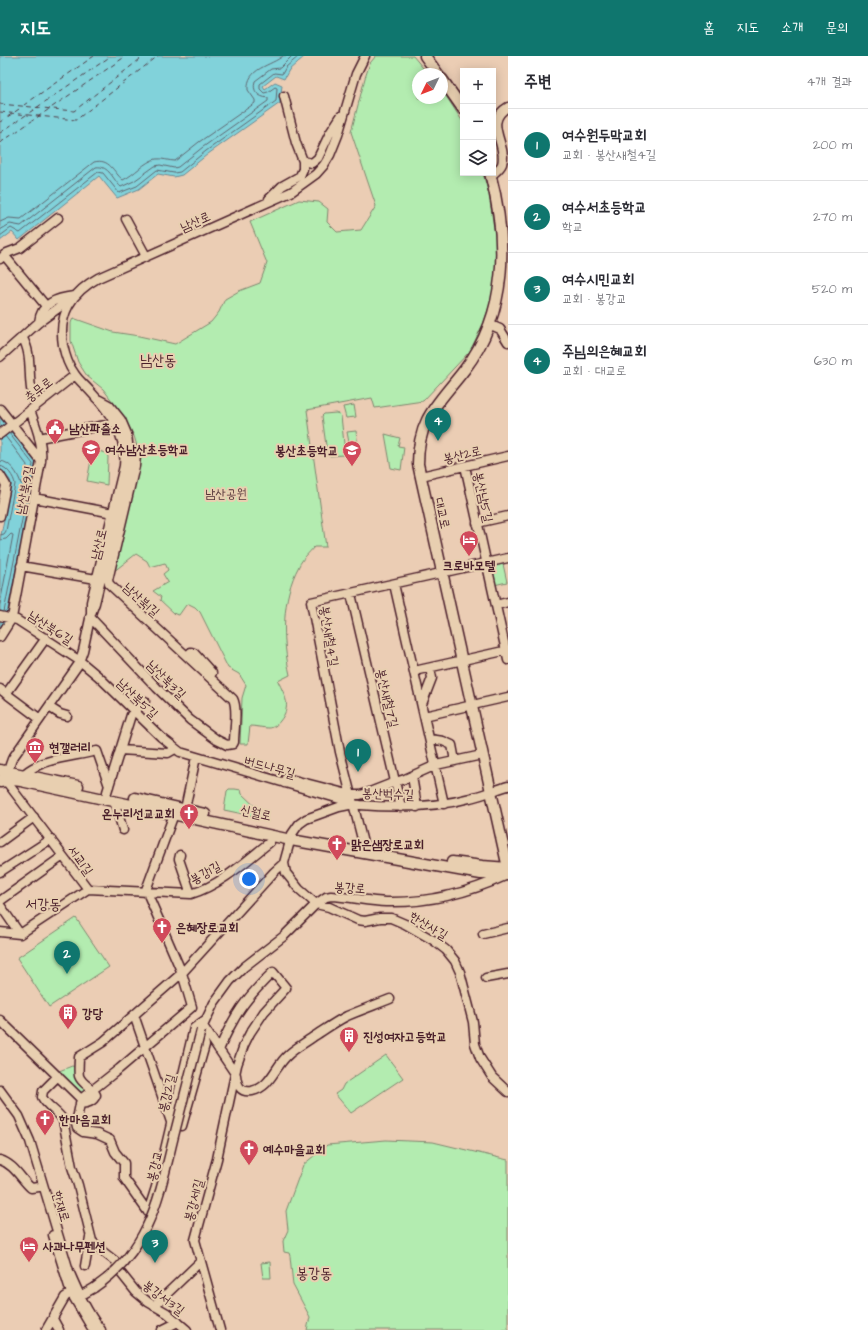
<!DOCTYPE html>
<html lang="ko">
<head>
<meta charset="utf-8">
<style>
  :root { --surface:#fff; --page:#f7f7f7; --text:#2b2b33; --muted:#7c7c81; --line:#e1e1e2; --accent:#0f766e }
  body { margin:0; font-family:"Architects Daughter","Poor Story",sans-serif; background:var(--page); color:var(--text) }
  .controls { position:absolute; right:12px; top:12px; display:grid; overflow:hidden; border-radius:0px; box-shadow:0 2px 10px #0003 }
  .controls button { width:36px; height:36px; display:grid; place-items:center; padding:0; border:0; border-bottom:1px solid var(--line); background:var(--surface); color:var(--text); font:20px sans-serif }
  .compass { position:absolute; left:412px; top:12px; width:36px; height:36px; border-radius:50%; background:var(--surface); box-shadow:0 2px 10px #0003; rotate:227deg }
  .you { position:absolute; left:249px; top:823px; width:14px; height:14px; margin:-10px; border:3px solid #fff; border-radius:50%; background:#1a73e8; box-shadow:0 0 0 6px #1a73e833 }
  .badge { display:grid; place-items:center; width:26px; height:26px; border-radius:50%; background:var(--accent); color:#fff; font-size:13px; font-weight:700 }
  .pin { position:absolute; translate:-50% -33px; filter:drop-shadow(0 1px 2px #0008) }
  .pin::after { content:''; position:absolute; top:21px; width:14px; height:12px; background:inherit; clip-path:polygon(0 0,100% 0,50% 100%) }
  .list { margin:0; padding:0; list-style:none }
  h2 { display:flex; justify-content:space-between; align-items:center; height:52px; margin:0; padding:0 16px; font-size:17px }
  h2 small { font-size:13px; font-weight:400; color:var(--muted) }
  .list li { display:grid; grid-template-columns:26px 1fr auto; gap:12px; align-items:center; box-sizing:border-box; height:72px; padding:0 16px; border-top:1px solid var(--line) }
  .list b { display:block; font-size:15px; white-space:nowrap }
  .list p { margin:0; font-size:13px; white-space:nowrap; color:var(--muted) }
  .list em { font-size:13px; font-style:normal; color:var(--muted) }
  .icon { flex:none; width:22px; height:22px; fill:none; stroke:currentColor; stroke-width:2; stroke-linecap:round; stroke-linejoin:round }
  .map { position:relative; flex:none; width:508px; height:1274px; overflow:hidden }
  header { display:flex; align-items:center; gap:24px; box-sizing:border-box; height:56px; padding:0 20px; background:var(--accent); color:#fff }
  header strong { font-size:19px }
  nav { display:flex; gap:22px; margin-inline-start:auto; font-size:14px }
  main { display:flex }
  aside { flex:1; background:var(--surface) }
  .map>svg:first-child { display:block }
</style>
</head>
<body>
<header>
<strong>지도</strong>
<nav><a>홈</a><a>지도</a><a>소개</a><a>문의</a></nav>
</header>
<main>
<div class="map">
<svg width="508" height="1274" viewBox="0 0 508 1274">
  <rect width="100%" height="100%" fill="#ebcdb4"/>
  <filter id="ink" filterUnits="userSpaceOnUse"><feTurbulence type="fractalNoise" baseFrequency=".025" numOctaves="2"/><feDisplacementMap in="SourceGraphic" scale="8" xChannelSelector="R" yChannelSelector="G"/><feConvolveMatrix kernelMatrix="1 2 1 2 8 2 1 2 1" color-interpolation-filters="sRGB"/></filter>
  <g filter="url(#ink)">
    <path fill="#b3ecb0" stroke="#7e866e" d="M 376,0 L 413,0 L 428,18 L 418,18 L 418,42 L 442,42 L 442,34 L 463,66 L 463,117 L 483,117 L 489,139 L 497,192 L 496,231 L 483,268 L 470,295 L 423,345 L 375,352 L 372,342 L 307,354 L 326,491 L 314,491 C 309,497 302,503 299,510 C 281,543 282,584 290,619 L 278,625 C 285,640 292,650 280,665 C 277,669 273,672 269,672 C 263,672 256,670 250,670 L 248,688 L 240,688 L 242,642 L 246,629 L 239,618 L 228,612 L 200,556 L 195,551 L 189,548 L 186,549 L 179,559 L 175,558 L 160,544 L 161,541 L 153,535 L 168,526 L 163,518 L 168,514 L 165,507 L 150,511 L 147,505 L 136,498 L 113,516 L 140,400 L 134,380 L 123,359 L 103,333 L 87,320 L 78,306 L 71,285 L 71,267 L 73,262 L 113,276 L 139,280 L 175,288 L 211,266 L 219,256 L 225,243 L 239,235 L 260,227 L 267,207 L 250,166 L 299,144 L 319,146 L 328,153 L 327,166 L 337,176 L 361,174 L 376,150 L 351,76 L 365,22 L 370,7 Z
      M 354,349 L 356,361 L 346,362 L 343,351 Z
      M 336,357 L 339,358 L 341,360 L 345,397 L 343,399 L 330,400 L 327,397 L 322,360 L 324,358 Z
      M 356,375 L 358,391 L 350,392 L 347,376 Z
      M 385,378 L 400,382 L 398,390 L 404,391 L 401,414 L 391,412 Z
      M 93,394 L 107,397 L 108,401 L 107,429 L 87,425 Z
      M 503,508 L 507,526 L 494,529 L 491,515 L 493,510 Z
      M 229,733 L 235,733 L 241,734 L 242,738 L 263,758 L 262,762 L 224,754 L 227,735 Z
      M 76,862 L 109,911 L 49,951 L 17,902 Z
      M 386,999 L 403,1022 L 351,1057 L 335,1038 L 341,1034 L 344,1028 Z
      M 72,1010 L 76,1011 L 88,1033 L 82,1040 L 59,1015 Z
      M 386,1084 L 433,1086 L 508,1104 L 508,1274 L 307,1274 L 310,1261 L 293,1229 L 290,1200 L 289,1197 L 284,1196 L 283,1185 L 288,1174 L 286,1155 L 303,1109 L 327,1089 Z
      M 270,1206 L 271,1222 L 263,1222 L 261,1207 Z"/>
    <path fill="#81d2da" stroke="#6b8a94" d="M 0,0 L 305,0 L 289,14 L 284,23 L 276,20 L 263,30 L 265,33 L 275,26 L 282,29 L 280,47 L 208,98 L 182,119 L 174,121 L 158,118 L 139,133 L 117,142 L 99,120 L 19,184 L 12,176 L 0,185 Z
      M 0,359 L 37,408 L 7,558 L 5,565 L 0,572 L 0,484 L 11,428 L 10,424 L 0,412 Z"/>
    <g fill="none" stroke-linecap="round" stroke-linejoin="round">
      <path stroke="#606771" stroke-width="1" d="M 0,166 L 9,162 L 21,163 L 94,106 C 110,102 113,116 123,124 C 134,119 145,105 156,103 C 162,102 169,105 175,105 L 199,86 L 255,47 L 255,44 L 248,34 C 246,12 271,10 283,0
        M 0,174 L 10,168 L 21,170 L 96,111 C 109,109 113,124 121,131 L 134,125 L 155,110 L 160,109 L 174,112 L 178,111 L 203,91 L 268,45 L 268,42 C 258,41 252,35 255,25 L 271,13 L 280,12 L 292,0
        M 0,180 L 11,172 L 20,177 L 98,116 L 103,117 L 119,137 L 137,130 L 157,114 L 174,117 L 180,116 L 206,95 L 276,45 L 277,32 L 275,31 L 268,36 L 264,37 L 260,33 L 260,28 L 274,17 L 282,18 L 286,11 L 299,0
        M 0,405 C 10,405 19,419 21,428 L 24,428 L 27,409 L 5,380
        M 0,410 C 7,411 14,421 15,428 L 6,475 L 4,478 L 0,479
        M 0,484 L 6,483 L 11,478 L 13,479 L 0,548
        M 4,556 L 33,408 L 9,377"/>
      <path stroke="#523a45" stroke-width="1" stroke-dasharray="5 4" stroke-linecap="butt" d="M 0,48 L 74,55 L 144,0
        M 24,49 L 94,0
        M 0,56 L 76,64 L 158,0
        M 0,66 L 22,51
        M 0,77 L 111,0
        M 0,87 L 126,0"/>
      <g stroke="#4a1f2b" stroke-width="11">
        <path id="minor" d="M 303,105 L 312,107 L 318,102 L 330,77 L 341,60
          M 491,120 C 495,116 500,113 502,108 C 508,88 482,66 508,51
          M 269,143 L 282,130 L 300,120 L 303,113 L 303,105 L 296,87 L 284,40
          M 126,163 L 146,200
          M 4,199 L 46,250
          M 0,203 L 7,197 L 20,192 L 58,162
          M 39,266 C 41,247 57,242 74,240
          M 491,269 L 500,273 L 508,286
          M 22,281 C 35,301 25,328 36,349
          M 0,301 L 39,266 L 71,243
          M 96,342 L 109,349 L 121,364 L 127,378 L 130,405 L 95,547 L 91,558 L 91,546 L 124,410 C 127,379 110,356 90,335 C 85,329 78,324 74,317 C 68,309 65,299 63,289 C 58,258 71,237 98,222 L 291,136 L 305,126 L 316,118 L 324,109 L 330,99 L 338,79 L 356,18 L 365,0
          M 0,353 L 41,405
          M 0,378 L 75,319
          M 39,382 L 116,367
          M 465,410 L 508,604
          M 0,419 L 6,429 L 0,460
          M 421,420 L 508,400
          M 34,442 L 113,457
          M 477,467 L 508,460
          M 21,510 L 96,523
          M 394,528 L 444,748
          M 351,538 L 401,751
          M 496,549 L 508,546
          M 0,560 L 17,564 L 80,605 L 98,620 L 161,681 L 180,696 L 343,744 L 353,748
          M 90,561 L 157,632 L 190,664 L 217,684 L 227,689 L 233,688 L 234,686 C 234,675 238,652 233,643 L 109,528 L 108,524 L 135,410 L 136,400 L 132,393
          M 0,581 L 12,562 L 41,405 C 43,387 36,371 30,354
          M 188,600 L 191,596 L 194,597 L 212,617
          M 414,615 L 508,594
          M 0,633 L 40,663
          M 6,638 L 46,582
          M 422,648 L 432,622 L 430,612
          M 49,651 L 60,658 L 67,660
          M 424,660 L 508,641
          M 430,683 L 443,685 L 452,689 L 455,705
          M 120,694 L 168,697 L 175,693
          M 24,718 C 42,702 73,701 97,695 L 109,730
          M 6,720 L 12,703 L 78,609 L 83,595 L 91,558
          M 412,720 L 417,751
          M 3,721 L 88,833
          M 284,727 L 286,722 L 352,739 L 360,739 L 367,737 L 395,726 L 405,723 L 436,709 L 482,699
          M 508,730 C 495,734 483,739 470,742 C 434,752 397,752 360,749 L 354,748 L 339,751 L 306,763 L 299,768 L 292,778 L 284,807 L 286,817 L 299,833 L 316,848 L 329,851 L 358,864 L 365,865 L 380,862 L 391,862 L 405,868 L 433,884 L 446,894 L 455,905 L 460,916 L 473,966 L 475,988 L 480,1002 L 492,1021 L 508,1036
          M 107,736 L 131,659 L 145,645
          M 114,745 L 123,774
          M 185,753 L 196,701
          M 0,786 L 34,761
          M 364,791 L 340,696 L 311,546 L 508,502
          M 180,799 L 179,803 L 191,838
          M 0,816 L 51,783
          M 88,833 L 191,838 C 221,829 246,805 270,786 L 272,779
          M 0,845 L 63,800
          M 0,849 L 20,878
          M 0,876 L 20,878
          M 20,878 L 88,833
          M 483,878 L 508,872
          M 486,922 L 508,918
          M 134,959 L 171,1066
          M 0,964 L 81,1043
          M 203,970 L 236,1019 C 237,1029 240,1037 252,1035 C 271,1031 275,1010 288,999 C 295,992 305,987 313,981 C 324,974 335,966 347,960 C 361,954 375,949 390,943
          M 219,994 C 234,959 245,943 273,916 L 286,932 L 264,956 L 250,977 L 244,989 L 237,1009 L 217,1103 L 195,1184 L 220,1274
          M 58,1020 L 43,1035 L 42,1041 C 47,1051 58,1055 63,1064 L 72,1111 L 78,1129 L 92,1185 L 102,1195 L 115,1205 L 120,1216 L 136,1236 L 148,1246 L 167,1257 L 187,1274
          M 0,1034 L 19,1060 L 30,1085 L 69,1215 C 78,1236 87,1256 101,1274
          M 80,1047 C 86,1049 94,1045 96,1039 C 93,1031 82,1029 79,1020 C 78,1015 79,1007 79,1001 L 103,986 L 182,917 L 274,816 L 284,807
          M 171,1067 L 182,1070 L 205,989 L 201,974 L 214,947 L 230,925 L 244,911 L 284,880 L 316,848 L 326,841 L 331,840 C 349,841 368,845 386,846 C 429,847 466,838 505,820
          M 0,1104 C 14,1108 21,1123 31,1132 L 39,1131
          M 148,1156 L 124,1122 L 124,1107 L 115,1096 L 110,1084 L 97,1078 L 83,1076 L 77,1072 L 76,1068 L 81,1043 L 119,1013 L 192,951 L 182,917 L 146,834 L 174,758
          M 148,1156 L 156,1131 L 194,972 L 205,964
          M 53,1179 L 71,1237 L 93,1274
          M 85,1210 L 90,1181
          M 154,1250 L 200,1206
          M 53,1263 L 59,1274
          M 46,1274 L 65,1241 L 71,1237 L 80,1240 L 94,1232
          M 162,1274 L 178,1266"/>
      </g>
      <g stroke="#4a1f2b" stroke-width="13">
        <path id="major" d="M 425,0 L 438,18
          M 442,23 L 463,53
          M 0,714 L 78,730
          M 0,726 L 13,724 L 21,725 L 291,784 L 481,818 L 505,819 L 508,812 L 418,408 C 418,361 439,347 465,313 C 508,256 508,184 490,117
          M 135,742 L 205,758
          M 452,806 L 482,810 L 508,812"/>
      </g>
      <use href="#minor" stroke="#e8cfb0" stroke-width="8"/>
      <use href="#major" stroke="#e8cfb0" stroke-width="10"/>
      <g stroke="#4a1f2b" stroke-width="11" stroke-linecap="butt">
        <path id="minor-bridge" d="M 94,1232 C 150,1194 159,1141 174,1080 C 183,1045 192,1009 201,974"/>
      </g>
      <use href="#minor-bridge" stroke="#e8cfb0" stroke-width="8"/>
    </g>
  </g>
  <defs>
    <g id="civic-pin" transform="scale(1)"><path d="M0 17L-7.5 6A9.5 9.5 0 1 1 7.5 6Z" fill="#d1495b" stroke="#e8cfb0"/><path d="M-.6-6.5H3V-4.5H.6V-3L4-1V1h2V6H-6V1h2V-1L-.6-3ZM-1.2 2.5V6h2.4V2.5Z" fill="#fff"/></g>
    <g id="school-pin" transform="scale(1)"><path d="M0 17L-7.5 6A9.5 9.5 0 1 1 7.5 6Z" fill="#d1495b" stroke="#e8cfb0"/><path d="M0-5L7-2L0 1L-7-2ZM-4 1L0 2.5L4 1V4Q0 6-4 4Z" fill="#fff"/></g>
    <g id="hotel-pin" transform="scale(1)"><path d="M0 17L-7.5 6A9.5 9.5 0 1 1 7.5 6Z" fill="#d1495b" stroke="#e8cfb0"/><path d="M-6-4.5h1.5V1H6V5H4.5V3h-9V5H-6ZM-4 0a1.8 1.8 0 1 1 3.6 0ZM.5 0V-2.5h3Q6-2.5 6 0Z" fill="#fff"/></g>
    <g id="museum-pin" transform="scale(1)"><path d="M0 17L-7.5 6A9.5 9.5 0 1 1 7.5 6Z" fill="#d1495b" stroke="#e8cfb0"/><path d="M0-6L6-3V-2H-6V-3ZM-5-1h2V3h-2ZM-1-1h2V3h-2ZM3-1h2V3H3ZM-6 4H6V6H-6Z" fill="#fff"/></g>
    <g id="church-pin" transform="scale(1)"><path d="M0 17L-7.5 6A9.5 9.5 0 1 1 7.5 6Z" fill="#d1495b" stroke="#e8cfb0"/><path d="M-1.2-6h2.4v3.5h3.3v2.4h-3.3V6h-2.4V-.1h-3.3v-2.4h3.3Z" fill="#fff"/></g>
    <g id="building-pin" transform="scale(1)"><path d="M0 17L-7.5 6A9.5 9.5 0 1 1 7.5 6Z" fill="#d1495b" stroke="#e8cfb0"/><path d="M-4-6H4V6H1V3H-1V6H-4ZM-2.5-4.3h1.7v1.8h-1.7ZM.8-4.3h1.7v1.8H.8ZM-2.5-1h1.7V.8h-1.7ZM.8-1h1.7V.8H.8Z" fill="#fff"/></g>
  </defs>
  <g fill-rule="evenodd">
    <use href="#civic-pin" x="55" y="372"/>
    <use href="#school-pin" x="91" y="393"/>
    <use href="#school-pin" x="352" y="394"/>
    <use href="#hotel-pin" x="469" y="484"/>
    <use href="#museum-pin" x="35" y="691"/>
    <use href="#church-pin" x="189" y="757"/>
    <use href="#church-pin" x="337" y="788"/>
    <use href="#church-pin" x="162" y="871"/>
    <use href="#building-pin" x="68" y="957"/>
    <use href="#building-pin" x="349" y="980"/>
    <use href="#church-pin" x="45" y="1063"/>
    <use href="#church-pin" x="249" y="1093"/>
    <use href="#hotel-pin" x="29" y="1190"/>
  </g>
  <g text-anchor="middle" stroke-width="4" stroke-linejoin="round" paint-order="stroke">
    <g font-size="13" fill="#4a1f2b" stroke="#e8cfb0">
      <text transform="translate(195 165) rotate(-24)" y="5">남산로</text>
      <text transform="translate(38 333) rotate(-38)" y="5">충무로</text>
      <text transform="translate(462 398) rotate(-13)" y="5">봉산2로</text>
      <text transform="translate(24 434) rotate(-79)" y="5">남산북9길</text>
      <text transform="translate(484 441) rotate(78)" y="5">봉산남5길</text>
      <text transform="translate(443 457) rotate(77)" y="5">대교로</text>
      <text transform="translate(98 488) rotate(-76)" y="5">남산로</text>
      <text transform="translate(142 543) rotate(42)" y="5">남산북1길</text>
      <text transform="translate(51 571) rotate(33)" y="5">남산북6길</text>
      <text transform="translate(330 580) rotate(81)" y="5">봉산새철4길</text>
      <text transform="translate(167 623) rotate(45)" y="5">남산북3길</text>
      <text transform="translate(138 642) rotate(44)" y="5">남산북5길</text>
      <text transform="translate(388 642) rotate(77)" y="5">봉산새철7길</text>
      <text transform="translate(270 710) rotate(16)" y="5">버드나무길</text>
      <text transform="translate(388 737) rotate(2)" y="5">봉산벅수길</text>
      <text transform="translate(256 756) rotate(13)" y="5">신월로</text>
      <text transform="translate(81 804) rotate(54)" y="5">서교1길</text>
      <text transform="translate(205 816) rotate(-29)" y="5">봉강1길</text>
      <text transform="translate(350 831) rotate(4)" y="5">봉강로</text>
      <text transform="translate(429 869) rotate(31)" y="5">한산사길</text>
      <text transform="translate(166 1037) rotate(-76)" y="5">봉강2길</text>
      <text transform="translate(154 1110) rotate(-76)" y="5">봉강교</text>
      <text transform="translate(193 1144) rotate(-75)" y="5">봉강서1길</text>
      <text transform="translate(62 1150) rotate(74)" y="5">한재로</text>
      <text transform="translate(164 1241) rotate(37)" y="5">봉강서3길</text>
    </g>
    <g font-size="13" font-weight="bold" fill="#4a1f2b" stroke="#e8cfb0" text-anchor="start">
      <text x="69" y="377">남산파출소</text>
      <text x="105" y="398">여수남산초등학교</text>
      <text x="338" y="399" text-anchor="end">봉산초등학교</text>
      <text x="469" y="514" text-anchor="middle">크로바모텔</text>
      <text x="49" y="696">현갤러리</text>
      <text x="175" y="762" text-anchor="end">온누리선교교회</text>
      <text x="351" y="793">맑은샘장로교회</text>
      <text x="176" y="876">은혜장로교회</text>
      <text x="82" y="962">강당</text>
      <text x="363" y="985">진성여자고등학교</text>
      <text x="59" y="1068">한마음교회</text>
      <text x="263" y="1098">예수마을교회</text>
      <text x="43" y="1195">사과나무펜션</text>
    </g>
    <g font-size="13" fill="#543438" stroke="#e8cfb0">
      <text x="226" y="442">남산공원</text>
    </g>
    <g font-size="15" fill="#4a1f2b" stroke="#e8cfb0">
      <text x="158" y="309">남산동</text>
      <text x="43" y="853">서강동</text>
      <text x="314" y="1222">봉강동</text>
    </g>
  </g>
</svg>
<div class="controls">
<button>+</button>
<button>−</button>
<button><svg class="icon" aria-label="layers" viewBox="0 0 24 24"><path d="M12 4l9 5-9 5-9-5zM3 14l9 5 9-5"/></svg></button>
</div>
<svg class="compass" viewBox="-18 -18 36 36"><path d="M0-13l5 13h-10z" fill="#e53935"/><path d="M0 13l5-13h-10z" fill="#7c7c81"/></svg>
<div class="you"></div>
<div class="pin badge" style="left:358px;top:716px">1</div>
<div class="pin badge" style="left:67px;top:918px">2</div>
<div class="pin badge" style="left:155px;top:1207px">3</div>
<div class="pin badge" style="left:438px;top:385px">4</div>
</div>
<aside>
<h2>주변<small>4개 결과</small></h2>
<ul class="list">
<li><span class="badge">1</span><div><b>여수원두막교회</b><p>교회 · 봉산새철4길</p></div><em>200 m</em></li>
<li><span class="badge">2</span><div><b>여수서초등학교</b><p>학교</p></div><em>270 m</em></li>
<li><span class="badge">3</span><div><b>여수시민교회</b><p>교회 · 봉강교</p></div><em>520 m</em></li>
<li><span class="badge">4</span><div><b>주님의은혜교회</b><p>교회 · 대교로</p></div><em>630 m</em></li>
</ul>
</aside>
</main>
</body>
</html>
